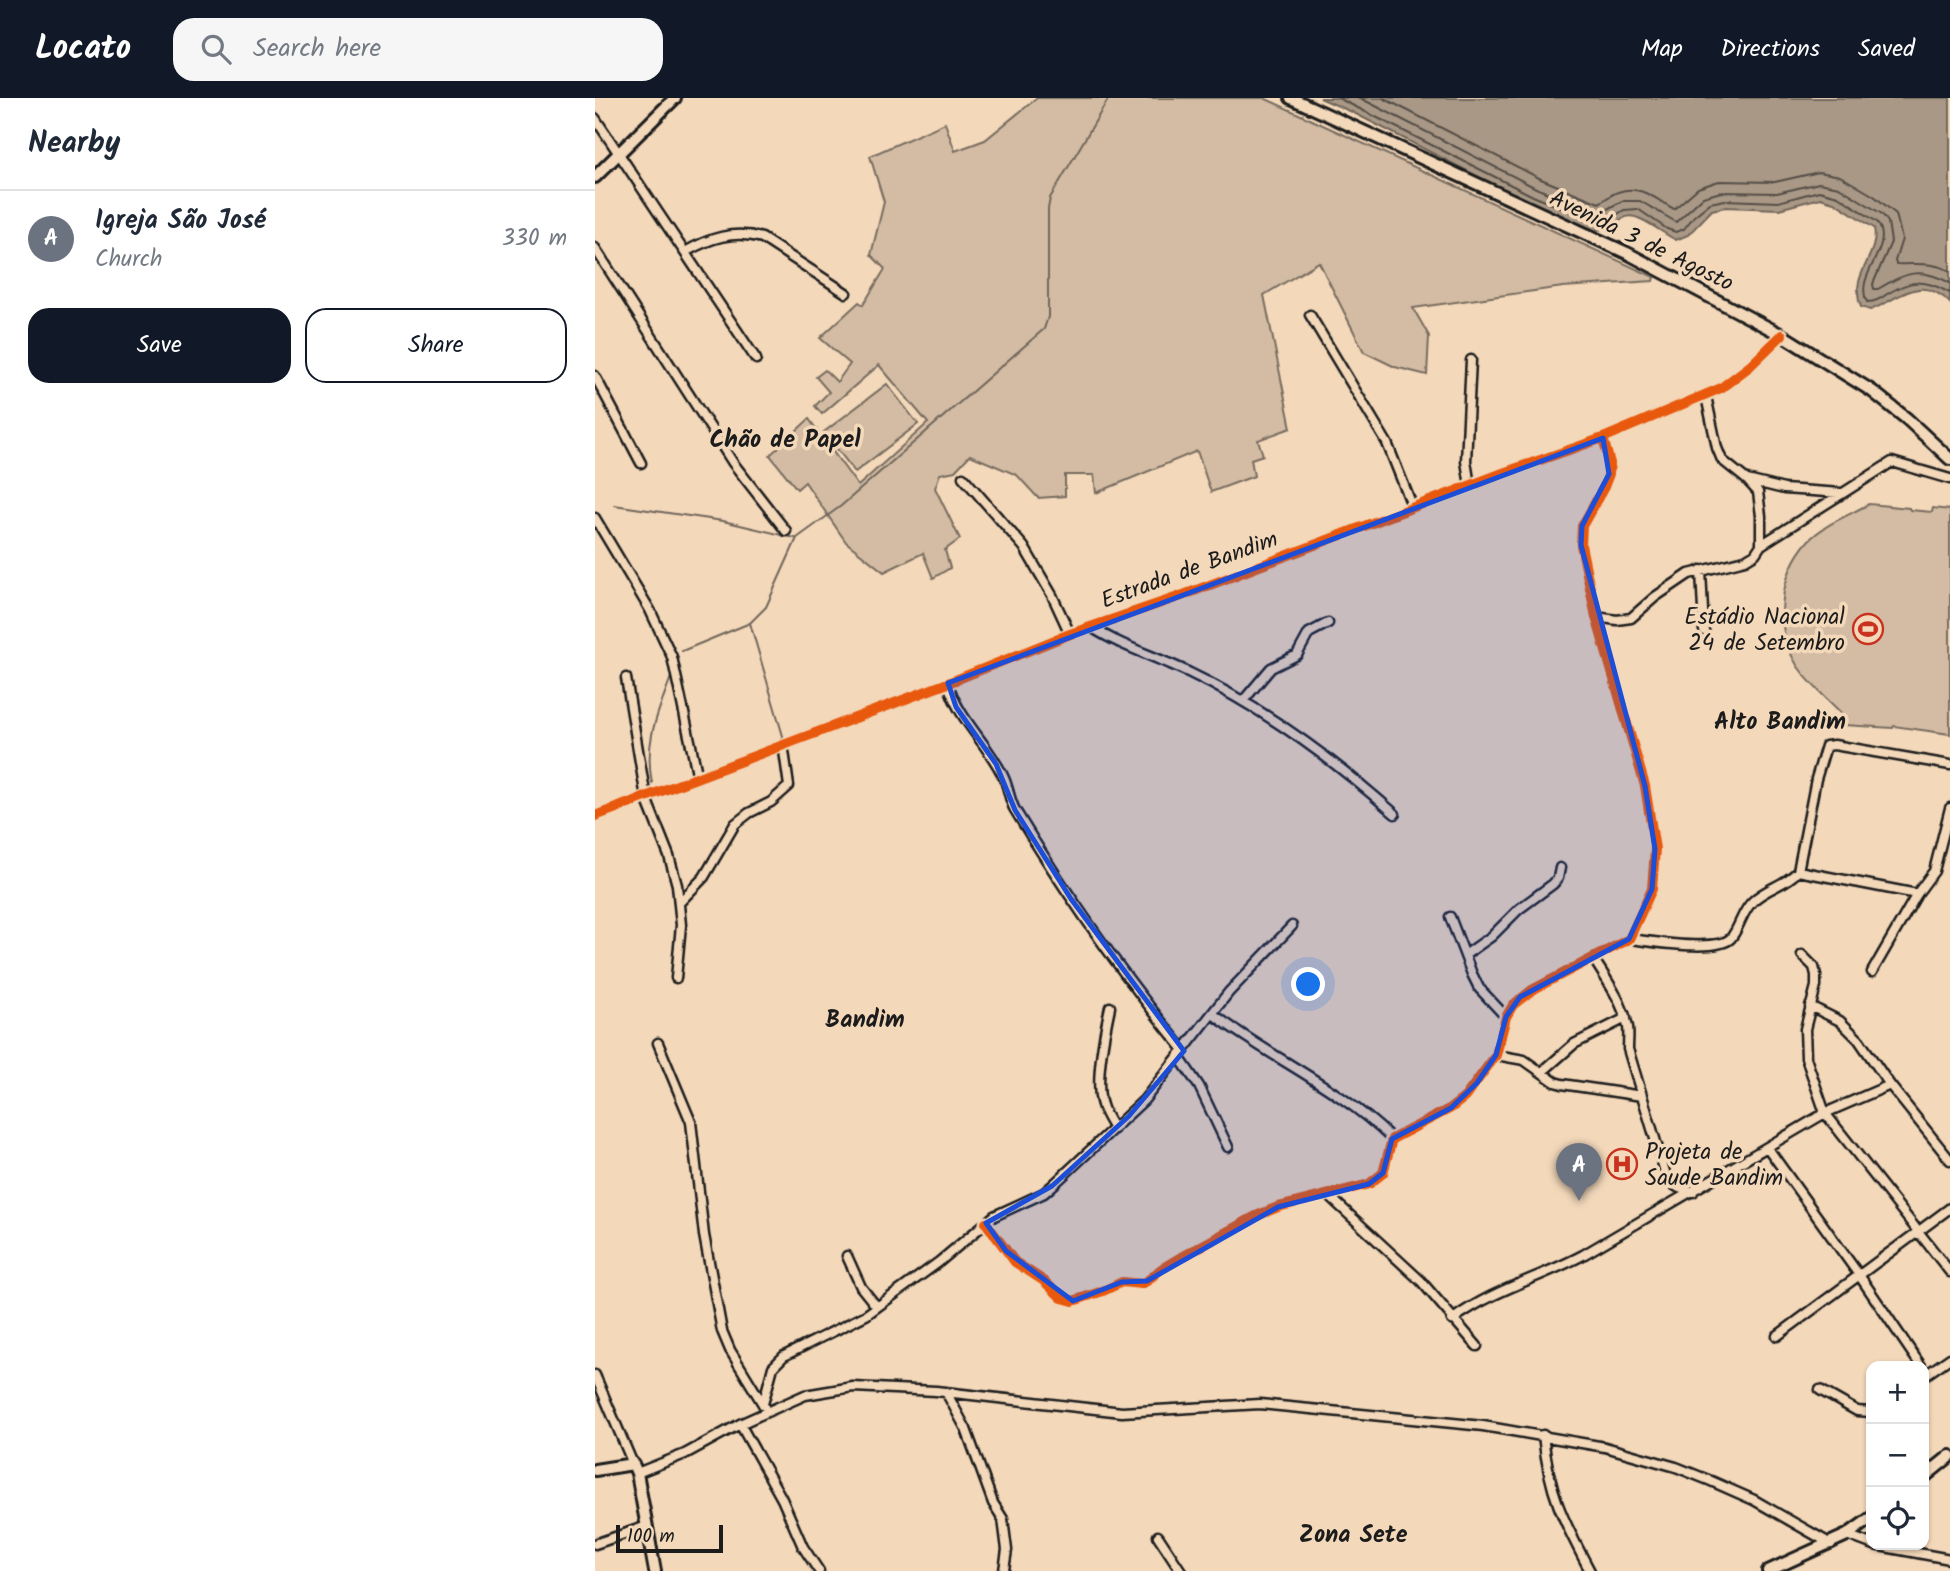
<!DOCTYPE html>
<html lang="en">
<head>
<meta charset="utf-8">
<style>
  :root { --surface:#fff; --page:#f6f6f7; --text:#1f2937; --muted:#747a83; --line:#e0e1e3; --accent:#111827 }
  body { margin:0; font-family:Kalam,sans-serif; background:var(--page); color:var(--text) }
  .controls { position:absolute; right:21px; bottom:21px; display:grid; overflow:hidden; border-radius:14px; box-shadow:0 2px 5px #0004 }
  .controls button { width:63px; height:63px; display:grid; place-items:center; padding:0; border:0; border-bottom:2px solid var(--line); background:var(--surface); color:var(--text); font:35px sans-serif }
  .scale { position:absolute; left:21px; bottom:18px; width:107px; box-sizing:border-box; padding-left:7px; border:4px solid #1c1c1c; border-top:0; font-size:19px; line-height:24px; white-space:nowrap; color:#1c1c1c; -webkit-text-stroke:5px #f3d8ba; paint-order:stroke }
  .you { position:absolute; left:714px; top:887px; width:24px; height:24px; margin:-18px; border:5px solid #fff; border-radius:50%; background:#1a73e8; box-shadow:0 0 0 10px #1a73e833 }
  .badge { display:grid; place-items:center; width:46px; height:46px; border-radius:50%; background:var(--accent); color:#fff; font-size:23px; font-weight:700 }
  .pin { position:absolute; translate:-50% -58px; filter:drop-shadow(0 2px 4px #0008) }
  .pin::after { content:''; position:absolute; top:37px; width:24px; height:21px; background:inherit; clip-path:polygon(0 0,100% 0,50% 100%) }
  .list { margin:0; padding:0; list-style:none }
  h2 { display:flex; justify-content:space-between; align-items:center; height:91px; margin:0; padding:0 28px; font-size:30px }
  h2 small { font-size:23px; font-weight:400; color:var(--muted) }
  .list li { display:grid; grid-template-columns:46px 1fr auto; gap:21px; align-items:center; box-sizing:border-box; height:98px; padding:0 28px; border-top:2px solid var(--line) }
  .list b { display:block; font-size:26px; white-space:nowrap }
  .list p { margin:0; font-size:23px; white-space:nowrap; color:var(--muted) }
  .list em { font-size:23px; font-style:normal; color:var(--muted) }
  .actions { display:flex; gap:14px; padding:21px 28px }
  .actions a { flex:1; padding:16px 0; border:2px solid var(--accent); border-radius:21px; text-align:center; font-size:24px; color:var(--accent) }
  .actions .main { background:var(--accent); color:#fff }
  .icon { flex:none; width:38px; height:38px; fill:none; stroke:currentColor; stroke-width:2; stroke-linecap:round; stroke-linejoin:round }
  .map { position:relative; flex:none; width:1355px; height:1473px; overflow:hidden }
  header { display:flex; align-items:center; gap:42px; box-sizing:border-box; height:98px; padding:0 35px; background:var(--accent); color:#fff }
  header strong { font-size:33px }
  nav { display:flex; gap:38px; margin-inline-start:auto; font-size:24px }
  .search { width:490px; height:63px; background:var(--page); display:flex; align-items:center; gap:18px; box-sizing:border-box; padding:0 24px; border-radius:21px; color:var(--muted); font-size:26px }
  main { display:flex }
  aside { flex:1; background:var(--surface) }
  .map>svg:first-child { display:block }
</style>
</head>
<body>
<header>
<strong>Locato</strong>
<div class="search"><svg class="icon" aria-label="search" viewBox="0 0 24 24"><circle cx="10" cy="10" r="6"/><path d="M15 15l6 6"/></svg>Search here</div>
<nav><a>Map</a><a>Directions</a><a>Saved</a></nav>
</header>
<main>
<aside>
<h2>Nearby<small></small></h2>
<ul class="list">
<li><span class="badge" style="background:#6b7280">A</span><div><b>Igreja São José</b><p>Church</p></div><em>330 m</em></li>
</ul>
<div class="actions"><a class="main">Save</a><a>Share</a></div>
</aside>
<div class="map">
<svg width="1355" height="1473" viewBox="0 0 1355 1473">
  <rect width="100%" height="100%" fill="#f3d8ba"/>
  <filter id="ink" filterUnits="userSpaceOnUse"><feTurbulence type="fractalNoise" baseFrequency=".0143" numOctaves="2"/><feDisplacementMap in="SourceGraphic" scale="14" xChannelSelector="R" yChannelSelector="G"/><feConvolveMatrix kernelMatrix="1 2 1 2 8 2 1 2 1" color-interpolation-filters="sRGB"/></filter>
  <g filter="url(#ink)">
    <path fill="#d3bca3" stroke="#786c60" stroke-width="2" d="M 442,0 L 669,0 L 1059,179 L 1058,183 L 968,189 L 818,210 L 834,238 L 832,277 L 800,269 L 769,254 L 724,164 L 669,197 L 696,330 L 663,342 L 668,357 L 656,361 L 659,378 L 616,394 L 602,353 L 501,395 L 499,377 L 470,377 L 470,398 L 443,400 L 422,377 L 375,357 L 360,373 L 345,376 L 340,390 L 365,441 L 350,452 L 355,470 L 338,480 L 328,455 L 289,474 L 251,444 L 210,384 L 202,391 L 175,357 L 214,321 L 263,388 L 333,325 L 284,267 L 227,316 L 220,308 L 234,294 L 221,279 L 230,272 L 242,284 L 255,266 L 225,240 L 264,204 L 268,207 L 290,171 L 276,157 L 289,104 L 275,58 L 350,25 L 360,53 L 390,42 Z
      M 292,286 L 323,326 L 260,374 L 229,334 Z
      M 1274,406 L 1314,410 L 1315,412 L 1337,414 L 1338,410 L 1355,412 L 1355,636 L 1299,628 L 1298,630 L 1249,627 L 1250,619 C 1234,602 1214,586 1202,567 C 1178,529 1184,475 1214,442 C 1230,426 1254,417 1274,406 Z"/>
    <path fill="#a99885" stroke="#71665b" stroke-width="2" d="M 725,0 L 1355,0 L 1355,205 C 1325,174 1303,202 1275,212 L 1266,209 C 1253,177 1285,158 1279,130 L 1239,104 L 1225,100 L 1184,111 L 1130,109 L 1117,112 L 1093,137 L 1081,142 C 1068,136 1043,114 1031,119 C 1018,123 1017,132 1000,132 L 935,105 L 757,14 Z"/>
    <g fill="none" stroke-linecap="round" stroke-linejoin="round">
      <path stroke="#544e46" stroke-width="2" d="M 743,0 L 938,98 L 1001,124 L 1015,121 L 1029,112 L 1043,111 L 1072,131 L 1081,134 L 1089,131 L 1099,118 L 1115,105 L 1130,102 L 1183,104 L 1224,93 L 1243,98 L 1282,124 C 1301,149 1258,177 1272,204 C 1280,204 1285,201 1292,196 C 1317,181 1329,181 1355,195
        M 765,0 L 941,90 L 1003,116 L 1027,103 L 1045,103 L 1081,124 L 1108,99 L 1126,94 L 1182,95 L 1224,85 L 1244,89 L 1287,116 L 1293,124 L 1296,144 L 1278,186 L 1279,191 L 1283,191 C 1311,175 1324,168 1355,185
        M 788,0 L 946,81 L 1004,105 C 1010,102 1016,96 1023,94 C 1046,86 1060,101 1079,111 L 1103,90 L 1124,83 L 1180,84 L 1224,74 L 1245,78 L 1279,98 L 1301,116 L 1307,141 L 1300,163 L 1301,166 C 1320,167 1337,163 1355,173"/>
      <path stroke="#71665b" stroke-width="2" d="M 19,407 L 128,423 L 200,440
        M 155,525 L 188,638
        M 87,553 L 155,525 L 171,509 L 202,440 L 246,408 L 449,231 L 453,219 L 453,111 L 455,100 L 514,0
        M 57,685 C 49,644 62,617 76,579"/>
      <g stroke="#1c1c1c" stroke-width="13">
        <path id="street" d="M 0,20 L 161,261
          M 0,150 L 138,365 L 191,433
          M 90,154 C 115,140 138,132 167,140 L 251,195
          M 715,217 L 792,345 L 818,410
          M 0,278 L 46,365
          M 368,379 L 429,449 L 457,497 L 475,536
          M 1152,382 L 1189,391 L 1246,395
          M 875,388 L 871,363 L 876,262
          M 0,420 L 55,512 L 77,559 L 103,680
          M 1166,447 L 1297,364 L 1355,381
          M 1106,472 L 1109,533
          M 1001,519 L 1022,522 L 1036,520 L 1060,499 L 1094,476 L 1150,462 L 1160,456 L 1166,447 L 1166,418 L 1163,394 L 1152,382 L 1127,362 L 1122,350 L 1111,298
          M 496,529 C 527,549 560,558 593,574 C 669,610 738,661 800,716
          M 31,580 L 51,700 L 74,758 L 82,787 L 86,827 L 81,880
          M 353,585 C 363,622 394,646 409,680 C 414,691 414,701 420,712 C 471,796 527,876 589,952
          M 648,603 L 676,570 L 702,557 L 714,535 L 733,525
          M 0,718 L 353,585 L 475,536 L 586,498 L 908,375 L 1008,340 L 1126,290 L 1155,268 L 1187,237
          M 1203,773 L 1322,796
          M 84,805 L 109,779 L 140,726 L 154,715 L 176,704 L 194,688 L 188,646
          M 855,819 L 877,876 L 884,890 L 911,919
          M 1034,841 C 1055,843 1122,855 1136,840 C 1145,829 1147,813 1158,803 C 1171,790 1191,787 1203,773 L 1221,681 L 1231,648 L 1239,647 L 1355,667
          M 870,857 L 897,838 L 924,811 L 958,786 L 963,780 L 965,770
          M 1207,857 L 1219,869 L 1221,877 L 1221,888 L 1210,931 L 1211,960 L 1230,1015 L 1355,1174
          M 998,860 C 1011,881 1028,904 1033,929 C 1034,936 1033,944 1033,951 L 1070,1074 C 1077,1088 1083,1091 1098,1094
          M 1277,874 L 1322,796 L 1339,773 L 1355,710
          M 1215,908 L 1245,923 L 1264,942 L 1295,987 L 1355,1062
          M 515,909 C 510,932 499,985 507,1007 C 509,1015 515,1024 519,1031
          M 618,916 C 676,960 744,989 797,1041
          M 63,945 L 96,1024 L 109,1137 L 127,1233 L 135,1252 L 169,1308
          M 901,957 L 929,962 L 960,984 L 967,986 L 1047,998
          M 584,959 L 604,988 L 633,1049
          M 947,974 L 979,946 L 1031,920
          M 1172,1049 L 1264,1177 L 1326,1268
          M 733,1097 L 826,1183 L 882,1248
          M 391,1125 L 420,1164 L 449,1183 L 467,1200 L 478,1203 L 508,1193 L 527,1184 L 546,1186 L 552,1183 L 566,1171 L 586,1159 L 661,1118 L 683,1109 L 774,1086 L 788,1075 L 797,1041 L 856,1010 L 870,999 L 901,957 L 911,919 L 918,907 L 937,892 L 1034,841 L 1057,791 L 1060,751 L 1050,688 L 1001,519 L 986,447 L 987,428 L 1009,389 L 1014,376 L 1015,365 L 1008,340
          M 252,1158 L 266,1189 L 282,1209
          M 857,1222 C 897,1192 945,1180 988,1157 L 1230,1015 L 1295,987
          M 1182,1238 L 1355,1110
          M 0,1277 L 38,1366
          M 1329,1278 L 1355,1260
          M 1225,1292 L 1262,1313 L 1276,1314
          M 351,1294 L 371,1331 L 398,1405 L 408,1421 L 412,1452 L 409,1472
          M 168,1306 L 178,1269 L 189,1258 L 271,1217 L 344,1164 L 399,1118 L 449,1095 L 457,1088 L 549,1002 L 634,894 L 697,828
          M 145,1326 L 187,1401 L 208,1449 L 224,1473
          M 948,1337 C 954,1396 968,1422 995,1473
          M 42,1375 L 90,1356 L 145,1326 L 210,1297 L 258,1289 L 341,1293 L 527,1314 L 665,1306 L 888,1328 L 1010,1349 L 1081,1369 L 1116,1383 L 1159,1402 L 1236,1446
          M 1252,1437 L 1276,1446
          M 563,1438 L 586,1473
          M 0,1446 L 52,1428
          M 1279,1447 L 1355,1461"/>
      </g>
      <g stroke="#1c1c1c" stroke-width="16">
        <path id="secondary" d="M 696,0 L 1032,155 L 1187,237 L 1277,293 L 1312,321 L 1355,361
          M 0,79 L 80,0
          M 0,1372 L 38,1366 L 42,1375 L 60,1473
          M 1329,1379 L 1355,1358
          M 1173,1473 L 1252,1437 L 1276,1420"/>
      </g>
      <use href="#street" stroke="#f3d8ba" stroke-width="8"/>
      <use href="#secondary" stroke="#f3d8ba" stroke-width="10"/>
      <g stroke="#f3d8ba" stroke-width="15">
        <path id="cycleway" d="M 0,718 L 353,585 L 475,536 L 586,498 L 908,375 L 1008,340 L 1126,290 L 1155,268 L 1187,237
          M 391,1125 L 420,1164 L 449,1183 L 467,1200 L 478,1203 L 508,1193 L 527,1184 L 546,1186 L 552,1183 L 566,1171 L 586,1159 L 661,1118 L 683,1109 L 774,1086 L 788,1075 L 797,1041 L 856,1010 L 870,999 L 901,957 L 911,919 L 918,907 L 937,892 L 1034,841 L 1057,791 L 1060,751 L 1050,688 L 1001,519 L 986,447 L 987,428 L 1009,389 L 1014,376 L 1015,365 L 1008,340"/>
      </g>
      <use href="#cycleway" stroke="#e8590c" stroke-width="10"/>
    </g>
  </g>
  <path fill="#1d4ed8" fill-opacity="0.2" stroke="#1d4ed8" stroke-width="5" stroke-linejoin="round" d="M 1008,340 L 1014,376 L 987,428 L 986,447 L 1050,688 L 1060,751 L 1057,791 L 1034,841 L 925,899 L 911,919 L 901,957 L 882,985 L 856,1010 L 797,1041 L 788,1075 L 774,1086 L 683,1109 L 552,1183 L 527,1184 L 478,1203 L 411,1153 L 391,1125 L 457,1088 L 534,1018 L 589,953 L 476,801 L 420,712 L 401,666 L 361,609 L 353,585 Z"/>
  <defs>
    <g id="stadium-ring" transform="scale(1.575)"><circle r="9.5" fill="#f3d8ba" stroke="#c8321e" stroke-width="1.5"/><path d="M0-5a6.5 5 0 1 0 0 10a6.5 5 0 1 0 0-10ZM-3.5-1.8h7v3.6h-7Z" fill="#c8321e"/></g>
    <g id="hospital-ring" transform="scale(1.575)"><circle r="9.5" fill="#f3d8ba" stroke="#c8321e" stroke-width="1.5"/><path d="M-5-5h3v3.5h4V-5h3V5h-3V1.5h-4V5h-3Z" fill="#c8321e"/></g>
  </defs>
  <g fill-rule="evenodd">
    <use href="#stadium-ring" x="1273" y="531"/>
    <use href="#hospital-ring" x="1027" y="1066"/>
  </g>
  <g text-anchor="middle" stroke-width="7" stroke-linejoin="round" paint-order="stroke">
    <g font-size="23" fill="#1c1c1c" stroke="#f3d8ba">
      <text transform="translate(1047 142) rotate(26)" y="8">Avenida 3 de Agosto</text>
      <text transform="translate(594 471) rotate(-20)" y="8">Estrada de Bandim</text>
    </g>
    <g font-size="23" fill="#1c1c1c" stroke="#f3d8ba" text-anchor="end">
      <text x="1250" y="526">Estádio Nacional<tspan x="1250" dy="26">24 de Setembro</tspan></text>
      <text x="1050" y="1061" text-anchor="start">Projeta de<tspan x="1050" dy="26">Saude Bandim</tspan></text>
    </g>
    <g font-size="24" font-weight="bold" fill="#1c1c1c" stroke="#f3d8ba">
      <text x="190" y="349">Chão de Papel</text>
      <text x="1185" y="631">Alto Bandim</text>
      <text x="270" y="929">Bandim</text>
      <text x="758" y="1444">Zona Sete</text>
    </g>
  </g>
</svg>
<div class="controls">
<button>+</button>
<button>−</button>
<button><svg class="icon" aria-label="locate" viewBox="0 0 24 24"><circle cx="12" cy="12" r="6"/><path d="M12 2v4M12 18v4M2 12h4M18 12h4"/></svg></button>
</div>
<div class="scale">100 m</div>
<div class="you"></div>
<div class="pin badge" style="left:984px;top:1103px;background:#6b7280">A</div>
</div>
</main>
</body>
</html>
